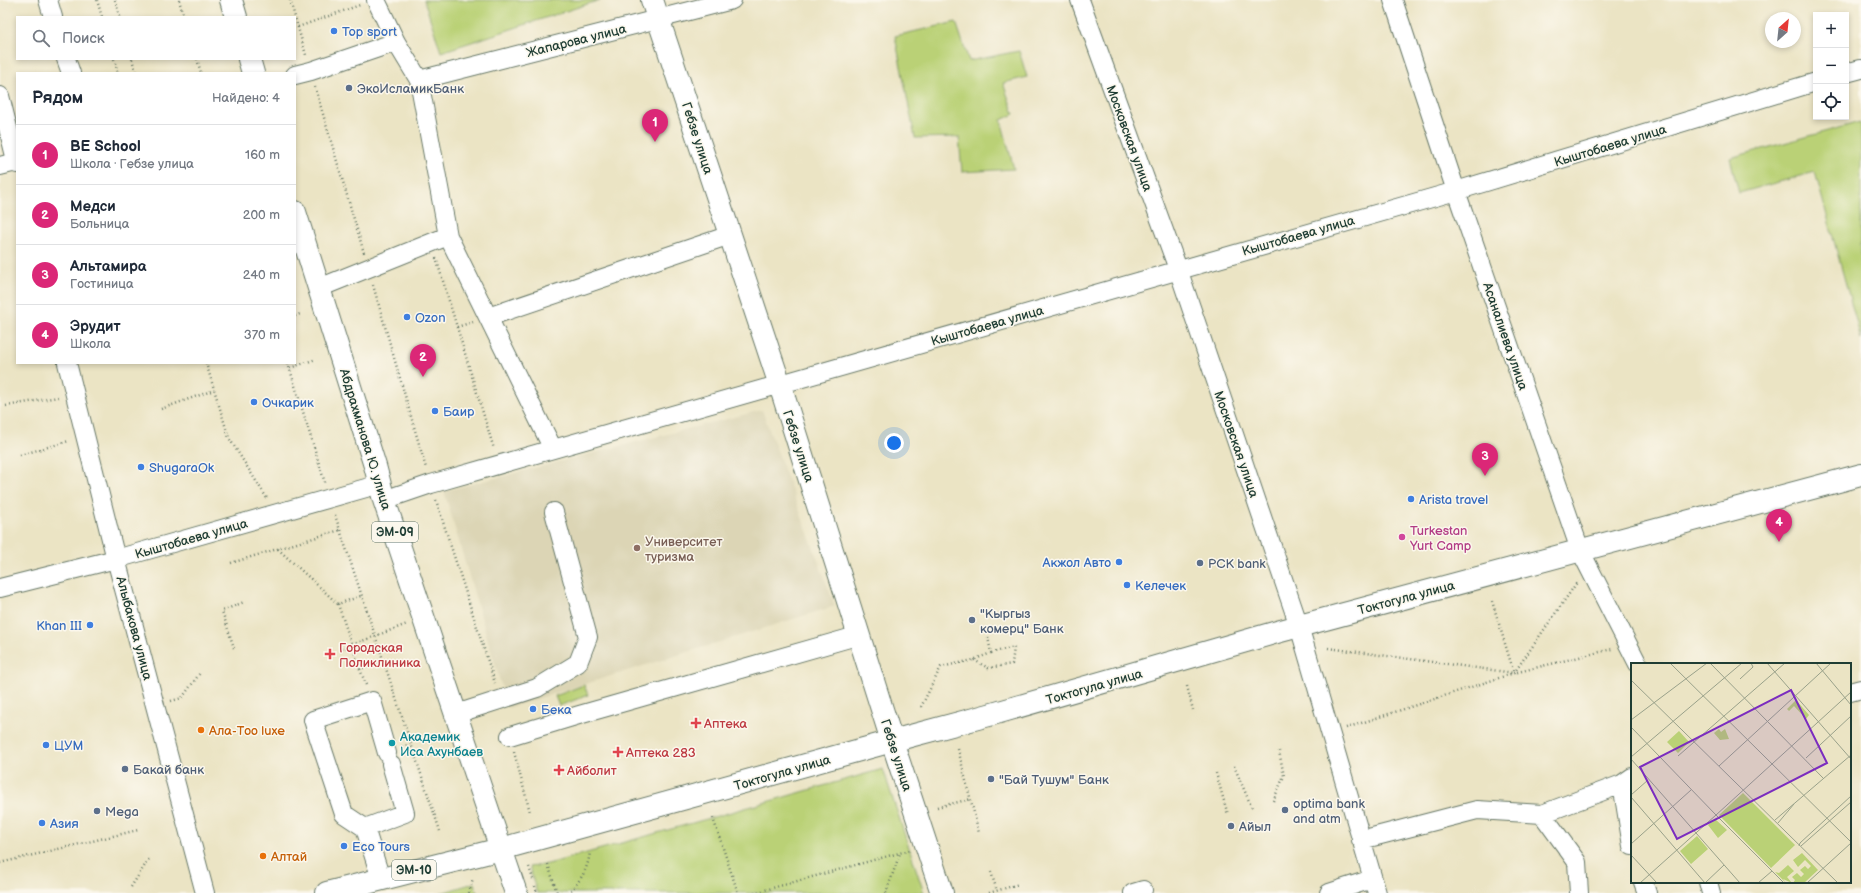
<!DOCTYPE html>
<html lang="ru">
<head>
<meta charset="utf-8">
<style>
  :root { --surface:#fff; --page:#f2f2f3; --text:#1f2937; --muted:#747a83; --line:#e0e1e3; --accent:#db2777 }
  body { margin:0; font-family:"Balsamiq Sans",sans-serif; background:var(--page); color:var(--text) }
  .controls { position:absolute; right:12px; top:12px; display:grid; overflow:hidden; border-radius:0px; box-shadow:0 2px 6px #0003 }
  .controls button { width:36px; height:36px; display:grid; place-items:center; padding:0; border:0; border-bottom:1px solid var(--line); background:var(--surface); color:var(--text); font:20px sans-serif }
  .compass { position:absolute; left:1765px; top:12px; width:36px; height:36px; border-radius:50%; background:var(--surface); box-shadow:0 2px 6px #0003; rotate:27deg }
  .you { position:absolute; left:894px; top:443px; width:14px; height:14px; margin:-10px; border:3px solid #fff; border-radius:50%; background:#1a73e8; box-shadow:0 0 0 6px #1a73e833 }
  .badge { display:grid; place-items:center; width:26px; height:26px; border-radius:50%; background:var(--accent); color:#fff; font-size:13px; font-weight:700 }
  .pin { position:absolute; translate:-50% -33px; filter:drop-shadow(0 1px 2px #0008) }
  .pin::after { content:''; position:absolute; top:21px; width:14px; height:12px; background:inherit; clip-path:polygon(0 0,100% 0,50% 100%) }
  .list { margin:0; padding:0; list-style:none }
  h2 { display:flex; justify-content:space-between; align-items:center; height:52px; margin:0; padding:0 16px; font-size:17px }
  h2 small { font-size:13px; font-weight:400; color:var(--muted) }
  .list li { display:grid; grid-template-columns:26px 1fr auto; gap:12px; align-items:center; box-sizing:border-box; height:60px; padding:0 16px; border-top:1px solid var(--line) }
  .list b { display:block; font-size:15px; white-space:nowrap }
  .list p { margin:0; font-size:13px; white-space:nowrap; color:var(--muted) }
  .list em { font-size:13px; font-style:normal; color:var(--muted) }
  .icon { flex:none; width:22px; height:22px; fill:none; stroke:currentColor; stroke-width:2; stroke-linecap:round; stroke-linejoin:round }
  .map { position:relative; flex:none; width:1861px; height:893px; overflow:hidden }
  .search { position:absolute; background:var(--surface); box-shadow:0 2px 6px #0003; left:16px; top:16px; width:280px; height:44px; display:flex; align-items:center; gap:10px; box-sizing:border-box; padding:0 14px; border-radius:0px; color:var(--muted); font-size:15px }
  .panel { position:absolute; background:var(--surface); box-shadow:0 2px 6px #0003; left:16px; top:72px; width:280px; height:292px; border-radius:0px }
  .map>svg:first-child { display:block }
</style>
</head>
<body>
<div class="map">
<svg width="1861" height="893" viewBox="0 0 1861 893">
  <rect width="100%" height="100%" fill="#fbf7ec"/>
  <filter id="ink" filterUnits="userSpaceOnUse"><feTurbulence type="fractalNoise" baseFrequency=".025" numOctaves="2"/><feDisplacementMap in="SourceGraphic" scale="8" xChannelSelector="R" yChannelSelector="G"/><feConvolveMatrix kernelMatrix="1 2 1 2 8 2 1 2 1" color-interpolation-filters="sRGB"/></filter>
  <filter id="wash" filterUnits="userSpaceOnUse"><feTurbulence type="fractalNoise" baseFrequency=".012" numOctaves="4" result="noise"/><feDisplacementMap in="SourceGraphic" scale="16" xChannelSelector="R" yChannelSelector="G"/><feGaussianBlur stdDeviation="0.9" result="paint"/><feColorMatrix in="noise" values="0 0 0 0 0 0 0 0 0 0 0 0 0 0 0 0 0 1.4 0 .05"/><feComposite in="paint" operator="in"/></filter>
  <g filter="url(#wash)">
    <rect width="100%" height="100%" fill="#ebe4c4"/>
    <path fill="#dcd5b5" d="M 762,410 L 835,606 L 508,708 L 444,491 Z"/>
    <path fill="#bad176" stroke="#6c8755" d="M 424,0 L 600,0 L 441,52 Z
      M 956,22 L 969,61 L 1019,51 L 1027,77 L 1003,83 L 1014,114 L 1001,120 L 1014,169 L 962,172 L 959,137 L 915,138 L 895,36 Z
      M 1860,122 L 1861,126 L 1861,339 L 1815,172 L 1739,193 L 1730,158 Z
      M 584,685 L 588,695 L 559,706 L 555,696 Z
      M 883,769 L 924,893 L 537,893 L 529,867 L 548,864 Z
      M 474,883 L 477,893 L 441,893 Z"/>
  </g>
  <g filter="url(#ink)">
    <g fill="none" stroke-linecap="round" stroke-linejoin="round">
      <g stroke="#676" stroke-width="20">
        <path id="minor" d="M 48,0 L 53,17
          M 376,0 L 396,42 L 419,80 L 448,236 L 553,449
          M 1080,0 L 1178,269 L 1299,626 L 1377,893
          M 1393,0 L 1456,191 L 1580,550 L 1638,664
          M 66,59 L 71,73
          M 1846,73 L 1861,69
          M 295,75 L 311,71 L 396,42
          M 419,80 L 732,0
          M 0,96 L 17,164
          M 0,166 L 16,162
          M 319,288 L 448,236
          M 488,317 L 730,235
          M 67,363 L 116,559 L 205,893
          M 384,500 L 431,484 L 1456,191 L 1816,82
          M 0,588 L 116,559 L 380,484
          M 1850,692 L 1861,689
          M 456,714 L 537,688 L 578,663 L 588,637 L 554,512
          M 510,736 L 579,715 L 860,635
          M 1622,784 L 1632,846
          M 1542,814 L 1577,862 L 1579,893
          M 365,828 L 405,813 L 391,764
          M 1361,840 L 1477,810 L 1542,814 L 1622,784 L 1632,777
          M 381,879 L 365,828 L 344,814 L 313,720 L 372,701 L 387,753
          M 1643,882 L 1647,893
          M 1708,882 L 1711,893
          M 1133,893 L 1143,890
          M 1329,893 L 1372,879"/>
      </g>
      <g stroke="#676" stroke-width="24">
        <path id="major" d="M 652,0 L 780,385 L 892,741 L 942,893
          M 516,893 L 501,849 L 914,735 L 989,715 L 1277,632 L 1861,475"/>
      </g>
      <g stroke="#676" stroke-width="24">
        <path id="highway" d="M 231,0 L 236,17
          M 249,59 L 253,73
          M 295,212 L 375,466 L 384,500 L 501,849 L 327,893"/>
      </g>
      <path stroke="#676" stroke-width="2.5" stroke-dasharray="1 3" stroke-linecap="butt" d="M 97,0 L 102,17
        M 115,0 L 120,17
        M 179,0 L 184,17
        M 290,0 L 306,55
        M 298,27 L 360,5
        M 114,59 L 118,73
        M 132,59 L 136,73
        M 197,59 L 201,73
        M 315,87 L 364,253
        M 436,258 L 494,449
        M 373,285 L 426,468
        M 295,316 L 300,314
        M 457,327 L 473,322
        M 206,363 L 229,438 L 268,500
        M 288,363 L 325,483
        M 290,368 L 316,359
        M 6,406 L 58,397
        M 161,409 L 214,390
        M 20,455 L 69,441
        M 436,500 L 495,683
        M 335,515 L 440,831
        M 278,549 L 338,604 L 361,596
        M 231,563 L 340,530
        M 1492,601 L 1514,673
        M 338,604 L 360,669
        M 234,648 L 222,611 L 244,602
        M 1328,648 L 1514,673
        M 341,649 L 407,624
        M 974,660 L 988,668 L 1012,664 L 1014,647 L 991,653
        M 1514,673 L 1578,581
        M 366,685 L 360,669 L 383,662
        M 1187,686 L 1193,710
        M 171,701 L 182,698 L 200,673
        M 921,707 L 941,667 L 973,660 L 991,653 L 988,637
        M 1346,728 L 1514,673 L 1612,649
        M 402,747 L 410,744
        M 958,749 L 979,833
        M 514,752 L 530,812
        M 1234,766 L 1252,808
        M 1216,773 L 1228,815
        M 1273,801 L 1284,776 L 1279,751
        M 937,807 L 971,799
        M 713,818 L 738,893
        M 0,863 L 138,830
        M 548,864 L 557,893
        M 529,867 L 533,879
        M 991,872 L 997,891
        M 535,886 L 537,893
        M 131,887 L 149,859
        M 469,893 L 473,878
        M 568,893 C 580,882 588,869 590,852
        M 754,893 L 910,850
        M 886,893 L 900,853
        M 989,893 L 1019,884"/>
      <use href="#minor" stroke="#fff" stroke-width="18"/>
      <use href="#major" stroke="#fff" stroke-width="22"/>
      <use href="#highway" stroke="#fff" stroke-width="22"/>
    </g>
  </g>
  <g fill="#3f7fe0" stroke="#fbf7ec" stroke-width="1.5">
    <circle cx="334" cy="31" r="4"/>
    <circle cx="407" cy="317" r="4"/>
    <circle cx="254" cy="402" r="4"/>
    <circle cx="435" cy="411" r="4"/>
    <circle cx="141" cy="467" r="4"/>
    <circle cx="1411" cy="499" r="4"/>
    <circle cx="1119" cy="562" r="4"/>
    <circle cx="1127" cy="585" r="4"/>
    <circle cx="90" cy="625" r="4"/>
    <circle cx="533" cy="709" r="4"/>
    <circle cx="46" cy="745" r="4"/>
    <circle cx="42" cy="823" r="4"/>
    <circle cx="344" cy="846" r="4"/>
  </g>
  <g fill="#5c6f8a" stroke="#fbf7ec" stroke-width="1.5">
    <circle cx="349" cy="88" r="4"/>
    <circle cx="1200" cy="563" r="4"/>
    <circle cx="972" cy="620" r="4"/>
    <circle cx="125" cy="769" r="4"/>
    <circle cx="991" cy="779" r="4"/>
    <circle cx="1285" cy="810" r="4"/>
    <circle cx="97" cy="811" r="4"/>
    <circle cx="1231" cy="826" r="4"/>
  </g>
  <circle fill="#d1479c" stroke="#fbf7ec" stroke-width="1.5" cx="1402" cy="537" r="4"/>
  <circle fill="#8d6e63" stroke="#fbf7ec" stroke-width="1.5" cx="637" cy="548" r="4"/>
  <g fill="#e0444e" stroke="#fbf7ec" stroke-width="1.5">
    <path d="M328 648h4v4h4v4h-4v4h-4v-4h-4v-4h4z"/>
    <path d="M694 717h4v4h4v4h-4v4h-4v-4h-4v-4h4z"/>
    <path d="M616 746h4v4h4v4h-4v4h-4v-4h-4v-4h4z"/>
    <path d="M557 764h4v4h4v4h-4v4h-4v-4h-4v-4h4z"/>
  </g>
  <g fill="#e8710a" stroke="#fbf7ec" stroke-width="1.5">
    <circle cx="201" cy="730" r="4"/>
    <circle cx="263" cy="856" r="4"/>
  </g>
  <circle fill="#0f9aa8" stroke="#fbf7ec" stroke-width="1.5" cx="392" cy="743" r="4"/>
  <g text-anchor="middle" stroke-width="3" stroke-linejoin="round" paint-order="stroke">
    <g fill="#fbf7ec" stroke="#61756b" stroke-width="1">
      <rect x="372" y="522" width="46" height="20" rx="3"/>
      <rect x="392" y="860" width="44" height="20" rx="3"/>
    </g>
    <g font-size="12" font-weight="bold" fill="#1f3d34">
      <text x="395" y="536">ЭМ-09</text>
      <text x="414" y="874">ЭМ-10</text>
    </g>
    <g font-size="13" fill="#366cbe" stroke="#fbf7ec" text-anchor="start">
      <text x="342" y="36">Top sport</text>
      <text x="415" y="322">Ozon</text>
      <text x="262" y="407">Очкарик</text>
      <text x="443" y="416">Баир</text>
      <text x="149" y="472">ShugaraOk</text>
      <text x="1419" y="504">Arista travel</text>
      <text x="1111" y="567" text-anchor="end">Акжол Авто</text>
      <text x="1135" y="590">Келечек</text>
      <text x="82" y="630" text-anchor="end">Khan III</text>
      <text x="541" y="714">Бека</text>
      <text x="54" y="750">ЦУМ</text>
      <text x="50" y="828">Азия</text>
      <text x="352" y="851">Eco Tours</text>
    </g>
    <g font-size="13" fill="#1f3d34" stroke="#fbf7ec">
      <text transform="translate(576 40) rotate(-14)" y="5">Жапарова улица</text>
      <text transform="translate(698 138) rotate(72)" y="5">Гебзе улица</text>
      <text transform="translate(1130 138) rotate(70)" y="5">Московская улица</text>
      <text transform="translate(1610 145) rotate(-17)" y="5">Кыштобаева улица</text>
      <text transform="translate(1298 235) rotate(-16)" y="5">Кыштобаева улица</text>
      <text transform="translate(987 325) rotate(-16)" y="5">Кыштобаева улица</text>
      <text transform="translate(1506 336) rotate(71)" y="5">Асаналиева улица</text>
      <text transform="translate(366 439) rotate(73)" y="5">Абдрахманова Ю. улица</text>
      <text transform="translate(1237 444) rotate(71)" y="5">Московская улица</text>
      <text transform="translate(799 446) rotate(72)" y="5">Гебзе улица</text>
      <text transform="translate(191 538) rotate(-16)" y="5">Кыштобаева улица</text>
      <text transform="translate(1406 597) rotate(-15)" y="5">Токтогула улица</text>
      <text transform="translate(135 628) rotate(75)" y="5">Алыбакова улица</text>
      <text transform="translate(1094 686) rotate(-16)" y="5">Токтогула улица</text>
      <text transform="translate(897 755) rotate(72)" y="5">Гебзе улица</text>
      <text transform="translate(782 772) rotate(-16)" y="5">Токтогула улица</text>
    </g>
    <g font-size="13" fill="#4e5e75" stroke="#fbf7ec" text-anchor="start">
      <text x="357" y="93">ЭкоИсламикБанк</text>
      <text x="1208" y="568">PCK bank</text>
      <text x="980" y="618">"Кыргыз<tspan x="980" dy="15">комерц" Банк</tspan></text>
      <text x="133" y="774">Бакай банк</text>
      <text x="999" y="784">"Бай Тушум" Банк</text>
      <text x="1293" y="808">optima bank<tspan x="1293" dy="15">and atm</tspan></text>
      <text x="105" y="816">Mega</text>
      <text x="1239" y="831">Айыл</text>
    </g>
    <g font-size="13" fill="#b23c85" stroke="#fbf7ec" text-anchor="start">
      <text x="1410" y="535">Turkestan<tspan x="1410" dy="15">Yurt Camp</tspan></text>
    </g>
    <g font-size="13" fill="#785e54" stroke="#fbf7ec" text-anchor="start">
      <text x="645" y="546">Университет<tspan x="645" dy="15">туризма</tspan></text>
    </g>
    <g font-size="13" fill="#be3a42" stroke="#fbf7ec" text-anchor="start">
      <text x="339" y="652">Городская<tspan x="339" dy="15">Поликлиника</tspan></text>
      <text x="704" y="728">Аптека</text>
      <text x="626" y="757">Аптека 283</text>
      <text x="567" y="775">Айболит</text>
    </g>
    <g font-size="13" fill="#c56008" stroke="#fbf7ec" text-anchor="start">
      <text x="209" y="735">Ала-Тоо luxe</text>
      <text x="271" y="861">Алтай</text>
    </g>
    <g font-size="13" fill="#0d838f" stroke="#fbf7ec" text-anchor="start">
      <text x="400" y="741">Академик<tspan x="400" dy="15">Иса Ахунбаев</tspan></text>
    </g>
  </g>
  <g transform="translate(1631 663)">
    <rect width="220" height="220" fill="#ebe4c4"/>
    <path d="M 165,37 L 178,52 L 175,56 L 163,43 L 158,48 L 156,46 ZM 88,66 L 90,69 L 94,66 L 98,76 L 89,77 L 83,70 ZM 48,68 L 58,79 L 47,90 L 36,79 ZM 112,130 L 164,182 L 140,205 L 88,152 ZM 84,156 L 96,167 L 87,175 L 77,162 ZM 66,173 L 77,186 L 60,201 L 49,188 ZM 171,190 L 187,207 L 173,220 L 162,220 L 164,217 L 161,214 L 166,210 L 170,214 L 173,211 L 169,207 L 174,203 L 177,206 L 180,203 L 174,197 L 167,204 L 162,197 ZM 157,202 L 163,208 L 156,214 L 161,220 L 152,216 L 155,220 L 144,209 L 148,210 Z" fill="#bad176"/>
    <path fill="none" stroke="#99a18a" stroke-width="1" d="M 39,0 L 220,179M 79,0 L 193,116M 136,0 L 220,96M 185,0 L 220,42M 109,16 L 122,4 L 120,0M 0,17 L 207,220M 0,57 L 76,0M 0,64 L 85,152 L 9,220M 47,93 L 154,0M 0,94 L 111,0M 175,95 L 220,53M 0,96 L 109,220M 88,103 L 200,0M 0,132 L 17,117M 0,134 L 74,220M 144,157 L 220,92M 147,160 L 163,141M 0,181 L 60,127M 168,183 L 169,180 L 220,133M 170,183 L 220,139M 0,192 L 26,220M 74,220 L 93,202M 127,220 L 141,208M 153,220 L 85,152 L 220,29M 176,220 L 220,180"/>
    <path fill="#7b2cbf" fill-opacity="0.15" stroke="#7b2cbf" stroke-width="2" d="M 160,27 L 196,100 L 46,176 L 9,104 Z"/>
    <rect width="220" height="220" fill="none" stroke="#1f3d34" stroke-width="2"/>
  </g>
</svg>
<div class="controls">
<button>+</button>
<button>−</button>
<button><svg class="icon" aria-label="locate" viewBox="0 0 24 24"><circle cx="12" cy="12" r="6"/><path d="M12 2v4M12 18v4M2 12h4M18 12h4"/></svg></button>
</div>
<svg class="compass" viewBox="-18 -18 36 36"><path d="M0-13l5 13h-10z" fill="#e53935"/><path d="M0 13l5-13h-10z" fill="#747a83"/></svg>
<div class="you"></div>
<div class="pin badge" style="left:655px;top:142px">1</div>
<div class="pin badge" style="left:423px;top:377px">2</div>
<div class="pin badge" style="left:1485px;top:476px">3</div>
<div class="pin badge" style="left:1779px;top:542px">4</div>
<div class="search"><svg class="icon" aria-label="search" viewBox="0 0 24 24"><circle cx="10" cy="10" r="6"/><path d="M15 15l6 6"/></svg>Поиск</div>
<section class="panel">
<h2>Рядом<small>Найдено: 4</small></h2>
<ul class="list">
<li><span class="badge">1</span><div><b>BE School</b><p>Школа · Гебзе улица</p></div><em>160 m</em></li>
<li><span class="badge">2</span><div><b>Медси</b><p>Больница</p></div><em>200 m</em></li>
<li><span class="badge">3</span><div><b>Альтамира</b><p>Гостиница</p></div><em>240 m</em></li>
<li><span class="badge">4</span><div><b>Эрудит</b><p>Школа</p></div><em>370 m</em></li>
</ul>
</section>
</div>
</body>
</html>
